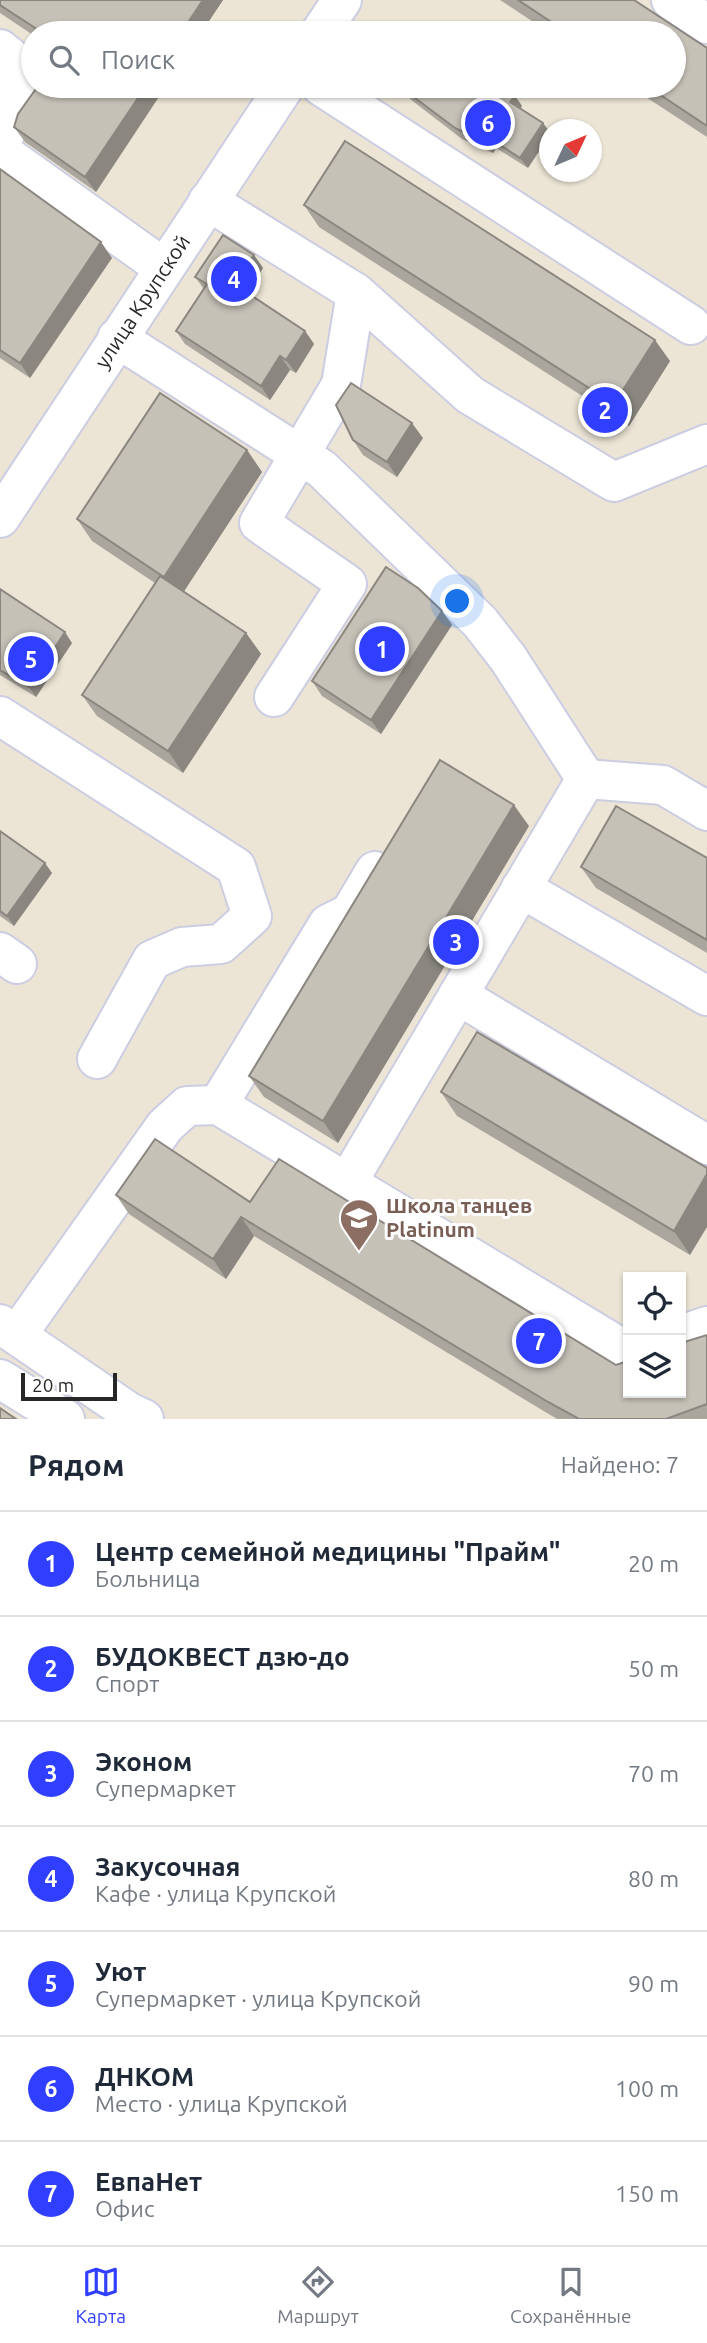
<!DOCTYPE html>
<html lang="ru">
<head>
<meta charset="utf-8">
<style>
  :root { --surface:#fff; --page:#f2f2f3; --text:#1f2937; --muted:#747a83; --line:#e0e1e3; --accent:#303fff }
  body { margin:0; font-family:Ubuntu,sans-serif; background:var(--page); color:var(--text) }
  .controls { position:absolute; right:21px; bottom:21px; display:grid; overflow:hidden; border-radius:0px; box-shadow:0 2px 5px #0004 }
  .controls button { width:63px; height:63px; display:grid; place-items:center; padding:0; border:0; border-bottom:2px solid var(--line); background:var(--surface); color:var(--text); font:35px sans-serif }
  .compass { position:absolute; left:539px; top:119px; width:63px; height:63px; border-radius:50%; background:var(--surface); box-shadow:0 2px 5px #0004; rotate:46deg }
  .scale { position:absolute; left:21px; bottom:18px; width:96px; box-sizing:border-box; padding-left:7px; border:4px solid #272727; border-top:0; font-size:19px; line-height:24px; white-space:nowrap; color:#272727; -webkit-text-stroke:5px #fff; paint-order:stroke }
  .you { position:absolute; left:458px; top:602px; width:24px; height:24px; margin:-18px; border:5px solid #fff; border-radius:50%; background:#1a73e8; box-shadow:0 0 0 10px #1a73e833 }
  .badge { display:grid; place-items:center; width:46px; height:46px; border-radius:50%; background:var(--accent); color:#fff; font-size:23px; font-weight:700 }
  .pin { position:absolute; translate:-50% -50%; border:4px solid #fff; box-shadow:0 2px 7px #0006 }
  .list { margin:0; padding:0; list-style:none }
  h2 { display:flex; justify-content:space-between; align-items:center; height:91px; margin:0; padding:0 28px; font-size:30px }
  h2 small { font-size:23px; font-weight:400; color:var(--muted) }
  .list li { display:grid; grid-template-columns:46px 1fr auto; gap:21px; align-items:center; box-sizing:border-box; height:105px; padding:0 28px; border-top:2px solid var(--line) }
  .list b { display:block; font-size:26px; white-space:nowrap }
  .list p { margin:0; font-size:23px; white-space:nowrap; color:var(--muted) }
  .list em { font-size:23px; font-style:normal; color:var(--muted) }
  .icon { flex:none; width:38px; height:38px; fill:none; stroke:currentColor; stroke-width:2; stroke-linecap:round; stroke-linejoin:round }
  .map { position:relative; flex:none; width:707px; height:1419px; overflow:hidden }
  .search { position:absolute; background:var(--surface); box-shadow:0 2px 5px #0004; left:21px; right:21px; top:21px; height:77px; display:flex; align-items:center; gap:18px; box-sizing:border-box; padding:0 24px; border-radius:38px; color:var(--muted); font-size:26px }
  .sheet { height:826px; background:var(--surface) }
  nav { display:flex; justify-content:space-around; align-items:center; box-sizing:border-box; height:98px; border-top:2px solid var(--line); background:var(--surface); font-size:19px; color:var(--muted) }
  nav a { display:grid; justify-items:center; gap:4px }
  nav .on { color:var(--accent) }
  .map>svg:first-child { display:block }
</style>
</head>
<body>
<div class="map">
<svg width="707" height="1419" viewBox="0 0 707 1419">
  <rect width="100%" height="100%" fill="#ece5d6"/>
  <g fill="none" stroke-linecap="round" stroke-linejoin="round">
    <g stroke="#cccde2" stroke-width="42">
      <g id="minor">
        <path d="M 671,0 L 707,24"/>
        <path d="M 320,33 L 342,0"/>
        <path d="M 0,49 L 21,66 L 6,132 L 0,140"/>
        <path d="M 321,86 L 691,325"/>
        <path d="M 0,151 L 164,268"/>
        <path d="M 208,201 L 356,293 L 341,385 L 259,523 L 347,584 L 274,697"/>
        <path d="M 356,293 L 470,395 L 614,482 L 707,444"/>
        <path d="M 117,338 L 322,469 L 480,622 L 508,658 L 586,779 L 347,1183"/>
        <path id="s1" d="M 0,518 L 285,86"/>
        <path d="M 0,716 L 236,867 L 252,916 L 221,944 L 182,947 L 152,960 L 97,1059"/>
        <path d="M 586,779 L 663,785 L 707,811"/>
        <path d="M 521,888 L 707,996"/>
        <path d="M 0,952 L 17,964"/>
        <path d="M 458,995 L 707,1145"/>
        <path d="M 218,1105 L 328,924 L 350,913 L 375,871"/>
        <path d="M 0,1324 L 129,1412 L 144,1419"/>
        <path d="M 17,1335 L 165,1126 L 187,1106 L 218,1105 L 628,1352"/>
        <path d="M 681,1335 L 707,1326"/>
        <path d="M 0,1379 L 65,1419"/>
      </g>
    </g>
    <use href="#minor" stroke="#fff" stroke-width="38"/>
  </g>
  <path fill="#aaa69d" d="M 0,0 L 223,0 L 201,33 L 33,33 L 33,35 L 0,13 Z
    M 500,0 L 634,0 L 707,48 L 707,137 L 629,86 L 674,86 L 674,33 L 550,33 Z
    M 38,86 L 166,86 L 96,192 L 25,142 L 14,127 Z
    M 403,89 L 515,96 L 522,106 L 520,108 L 528,168 L 496,148 L 493,153 L 462,139 L 410,99 Z
    M 0,169 L 112,258 L 30,378 L 0,358 Z
    M 304,205 L 670,361 L 629,426 L 319,227 Z
    M 254,255 L 263,268 L 247,293 L 305,331 L 314,344 L 296,373 L 290,370 L 270,400 L 185,344 L 176,331 L 204,289 L 195,277 Z
    M 423,438 L 397,477 L 363,455 L 353,440 Z
    M 247,450 L 262,472 L 184,591 L 246,633 L 261,654 L 183,773 L 97,716 L 82,695 L 155,583 L 92,541 L 77,519 Z
    M 0,589 L 72,643 L 36,697 L 0,675 Z
    M 442,611 L 452,625 L 381,734 L 322,696 L 312,681 Z
    M 529,826 L 338,1143 L 264,1097 L 249,1076 Z
    M 0,831 L 52,873 L 14,926 L 0,916 Z
    M 707,858 L 707,953 L 596,888 L 581,867 Z
    M 441,1092 L 707,1168 L 690,1255 L 457,1116 Z
    M 116,1195 L 250,1202 L 616,1365 L 707,1335 L 707,1419 L 557,1419 L 254,1236 L 226,1279 L 129,1214 Z"/>
  <path fill="#8b8780" d="M 203,0 L 223,0 L 201,33 L 181,33 Z
    M 146,86 L 166,86 L 96,192 L 85,177 Z
    M 515,96 L 522,106 L 518,113 L 510,102 Z
    M 543,123 L 550,132 L 550,135 L 528,168 L 520,158 Z
    M 489,138 L 496,148 L 493,153 L 486,143 Z
    M 101,242 L 112,258 L 30,378 L 20,363 Z
    M 254,255 L 263,268 L 243,298 L 234,284 Z
    M 305,331 L 314,344 L 296,373 L 286,360 Z
    M 655,340 L 670,361 L 629,426 L 614,404 Z
    M 280,356 L 290,370 L 270,400 L 261,386 Z
    M 412,423 L 423,438 L 397,477 L 387,462 Z
    M 247,450 L 262,472 L 179,599 L 164,577 Z
    M 442,611 L 452,625 L 381,734 L 371,720 Z
    M 65,632 L 72,643 L 36,697 L 29,687 Z
    M 246,633 L 261,654 L 183,773 L 168,751 Z
    M 514,805 L 529,826 L 338,1143 L 323,1121 Z
    M 45,863 L 52,873 L 14,926 L 7,916 Z
    M 707,1174 L 707,1227 L 690,1255 L 674,1231 Z
    M 241,1217 L 254,1236 L 226,1279 L 213,1259 Z"/>
  <path fill="#c6c1b7" stroke="#8b8780" stroke-width="2" d="M 0,0 L 203,0 L 181,33 L 43,33 L 0,5 Z
    M 518,0 L 634,0 L 707,48 L 707,126 L 647,86 L 674,86 L 674,33 L 568,33 Z
    M 38,86 L 146,86 L 85,177 L 14,127 L 18,114 Z
    M 405,86 L 504,86 L 515,96 L 510,102 L 543,123 L 520,158 L 489,138 L 486,143 L 455,128 L 403,89 Z
    M 345,141 L 655,340 L 614,404 L 304,205 Z
    M 0,169 L 101,242 L 20,363 L 0,350 Z
    M 223,235 L 254,255 L 234,284 L 305,331 L 286,360 L 280,356 L 261,386 L 176,331 L 207,284 L 195,277 Z
    M 351,383 L 412,423 L 387,462 L 353,440 L 336,405 Z
    M 160,393 L 247,450 L 164,577 L 77,519 Z
    M 386,567 L 418,588 L 442,611 L 371,720 L 312,681 Z
    M 160,576 L 246,633 L 168,751 L 82,695 Z
    M 0,589 L 65,632 L 29,687 L 0,670 Z
    M 440,760 L 514,805 L 323,1121 L 249,1076 Z
    M 616,806 L 707,858 L 707,940 L 581,867 Z
    M 0,831 L 45,863 L 7,916 L 0,911 Z
    M 477,1032 L 707,1168 L 707,1174 L 674,1231 L 441,1092 Z
    M 155,1139 L 250,1202 L 279,1159 L 616,1365 L 628,1361 L 628,1393 L 681,1393 L 681,1343 L 707,1335 L 707,1404 L 666,1419 L 579,1419 L 548,1402 L 241,1217 L 213,1259 L 116,1195 Z
    M 0,1408 L 16,1419 L 0,1419 Z"/>
  <defs>
    <g id="school-pin" transform="scale(2.0125)"><path d="M0 17L-7.5 6A9.5 9.5 0 1 1 7.5 6Z" fill="#8d6e63" stroke="#fff"/><path d="M0-5L7-2L0 1L-7-2ZM-4 1L0 2.5L4 1V4Q0 6-4 4Z" fill="#fff"/></g>
  </defs>
  <g fill-rule="evenodd">
    <use href="#school-pin" x="359" y="1218"/>
  </g>
  <g text-anchor="middle" stroke-width="6" stroke-linejoin="round" paint-order="stroke">
    <g font-size="21" fill="#272727" stroke="#fff">
      <text dy="7" stroke="none"><textPath href="#s1" startOffset="259">улица Крупской</textPath></text>
    </g>
    <g font-size="21" font-weight="bold" fill="#785e54" stroke="#fff" text-anchor="start">
      <text x="386" y="1213">Школа танцев<tspan x="386" dy="24">Platinum</tspan></text>
    </g>
  </g>
</svg>
<div class="controls">
<button><svg class="icon" aria-label="locate" viewBox="0 0 24 24"><circle cx="12" cy="12" r="6"/><path d="M12 2v4M12 18v4M2 12h4M18 12h4"/></svg></button>
<button><svg class="icon" aria-label="layers" viewBox="0 0 24 24"><path d="M12 4l9 5-9 5-9-5zM3 14l9 5 9-5"/></svg></button>
</div>
<svg class="compass" viewBox="-18 -18 36 36"><path d="M0-13l5 13h-10z" fill="#e53935"/><path d="M0 13l5-13h-10z" fill="#747a83"/></svg>
<div class="scale">20 m</div>
<div class="you"></div>
<div class="pin badge" style="left:382px;top:649px">1</div>
<div class="pin badge" style="left:605px;top:410px">2</div>
<div class="pin badge" style="left:456px;top:942px">3</div>
<div class="pin badge" style="left:234px;top:279px">4</div>
<div class="pin badge" style="left:31px;top:659px">5</div>
<div class="pin badge" style="left:488px;top:123px">6</div>
<div class="pin badge" style="left:539px;top:1341px">7</div>
<div class="search"><svg class="icon" aria-label="search" viewBox="0 0 24 24"><circle cx="10" cy="10" r="6"/><path d="M15 15l6 6"/></svg>Поиск</div>
</div>
<section class="sheet">
<h2>Рядом<small>Найдено: 7</small></h2>
<ul class="list">
<li><span class="badge">1</span><div><b>Центр семейной медицины &quot;Прайм&quot;</b><p>Больница</p></div><em>20 m</em></li>
<li><span class="badge">2</span><div><b>БУДОКВЕСТ дзю-до</b><p>Спорт</p></div><em>50 m</em></li>
<li><span class="badge">3</span><div><b>Эконом</b><p>Супермаркет</p></div><em>70 m</em></li>
<li><span class="badge">4</span><div><b>Закусочная</b><p>Кафе · улица Крупской</p></div><em>80 m</em></li>
<li><span class="badge">5</span><div><b>Уют</b><p>Супермаркет · улица Крупской</p></div><em>90 m</em></li>
<li><span class="badge">6</span><div><b>ДНКОМ</b><p>Место · улица Крупской</p></div><em>100 m</em></li>
<li><span class="badge">7</span><div><b>ЕвпаНет</b><p>Офис</p></div><em>150 m</em></li>
</ul>
</section>
<nav>
<a class="on"><svg class="icon" aria-label="map" viewBox="0 0 24 24"><path d="M3 6l6-2 6 2 6-2v14l-6 2-6-2-6 2zM9 4v14M15 6v14"/></svg>Карта</a>
<a><svg class="icon" aria-label="directions" viewBox="0 0 24 24"><path d="M12 3l9 9-9 9-9-9zM9 14v-3h6M13 9l2 2-2 2"/></svg>Маршрут</a>
<a><svg class="icon" aria-label="saved" viewBox="0 0 24 24"><path d="M7 4h10v16l-5-4-5 4z"/></svg>Сохранённые</a>
</nav>
</body>
</html>
